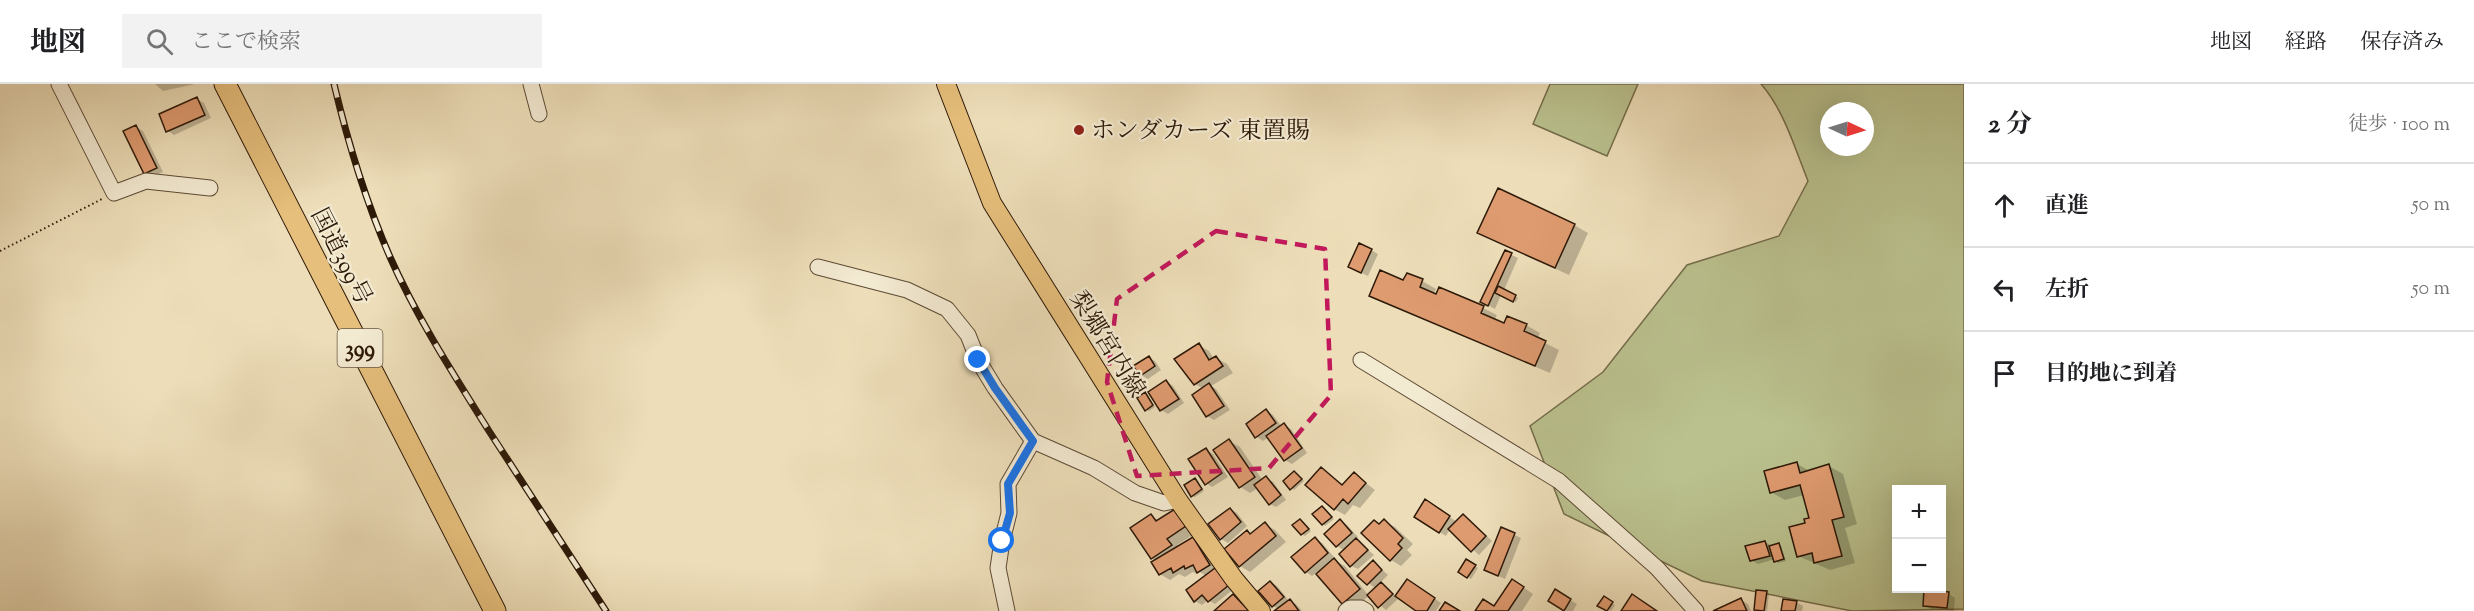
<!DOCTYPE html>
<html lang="ja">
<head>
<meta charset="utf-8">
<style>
  :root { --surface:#fff; --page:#f2f2f2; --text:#202124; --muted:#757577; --line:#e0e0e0 }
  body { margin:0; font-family:"Sorts Mill Goudy","Noto Serif JP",serif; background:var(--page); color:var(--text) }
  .controls { position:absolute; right:18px; bottom:18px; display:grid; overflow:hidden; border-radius:0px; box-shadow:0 6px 24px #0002 }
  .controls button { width:54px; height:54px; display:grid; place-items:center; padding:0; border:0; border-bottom:2px solid var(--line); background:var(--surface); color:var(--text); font:30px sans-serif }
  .compass { position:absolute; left:1820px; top:18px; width:54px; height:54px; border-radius:50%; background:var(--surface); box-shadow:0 6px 24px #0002; rotate:94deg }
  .stop { position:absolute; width:18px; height:18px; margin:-14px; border:4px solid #1a73e8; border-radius:50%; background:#fff }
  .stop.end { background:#1a73e8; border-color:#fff; box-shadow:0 2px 6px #0008 }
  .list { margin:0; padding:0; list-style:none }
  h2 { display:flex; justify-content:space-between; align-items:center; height:78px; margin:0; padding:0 24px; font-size:26px }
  h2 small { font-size:20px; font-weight:400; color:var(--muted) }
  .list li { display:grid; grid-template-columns:39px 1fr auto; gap:18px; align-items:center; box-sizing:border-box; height:84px; padding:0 24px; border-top:2px solid var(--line) }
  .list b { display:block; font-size:22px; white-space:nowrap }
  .list em { font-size:20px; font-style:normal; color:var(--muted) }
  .icon { flex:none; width:33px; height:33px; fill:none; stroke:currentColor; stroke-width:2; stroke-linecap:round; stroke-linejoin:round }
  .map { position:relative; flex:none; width:1964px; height:527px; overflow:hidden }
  header { display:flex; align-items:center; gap:36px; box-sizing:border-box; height:84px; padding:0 30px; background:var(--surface); border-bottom:2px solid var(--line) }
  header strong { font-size:28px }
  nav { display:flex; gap:33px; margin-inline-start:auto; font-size:21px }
  .search { width:420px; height:54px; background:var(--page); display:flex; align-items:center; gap:15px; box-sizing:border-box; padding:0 21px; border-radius:0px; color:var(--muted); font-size:22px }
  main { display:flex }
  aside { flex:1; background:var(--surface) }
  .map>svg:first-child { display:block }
</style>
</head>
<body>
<header>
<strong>地図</strong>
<div class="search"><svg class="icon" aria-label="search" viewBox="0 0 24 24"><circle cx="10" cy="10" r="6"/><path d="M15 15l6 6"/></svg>ここで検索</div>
<nav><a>地図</a><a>経路</a><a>保存済み</a></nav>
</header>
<main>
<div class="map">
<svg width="1964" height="527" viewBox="0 0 1964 527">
  <rect width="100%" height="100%" fill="#eddeb9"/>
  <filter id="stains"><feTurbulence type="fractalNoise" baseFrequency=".00333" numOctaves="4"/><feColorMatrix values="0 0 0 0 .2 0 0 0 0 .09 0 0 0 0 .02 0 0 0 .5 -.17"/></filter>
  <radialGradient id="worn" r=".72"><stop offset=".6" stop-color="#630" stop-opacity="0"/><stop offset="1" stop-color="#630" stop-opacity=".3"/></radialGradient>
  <path fill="#bac18e" stroke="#746d4b" stroke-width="1.5" fill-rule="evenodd" d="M 1550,0 L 1638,0 L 1607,72 L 1533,40 Z
    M 1761,0 L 1964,0 L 1964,525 L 1852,527 L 1702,497 L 1564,430 L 1530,342 L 1603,288 L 1687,181 L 1779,152 L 1808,97 C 1795,65 1784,26 1761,0 ZM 1829,27 L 1865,27 L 1865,63 L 1829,63 ZM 1896,406 L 1942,406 L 1942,504 L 1896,504 Z"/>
  <path fill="#0003" d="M 155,0 L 195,0 L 163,7 Z
    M 197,15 L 204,19 L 211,34 L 174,51 L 168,47 Z
    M 136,43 L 143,47 L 163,88 L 151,93 L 145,89 Z
    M 1574,141 L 1588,149 L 1569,191 L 1493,156 Z
    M 1371,166 L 1378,170 L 1368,192 L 1357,187 Z
    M 1505,168 L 1518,174 L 1504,206 L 1518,214 L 1516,218 L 1501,211 L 1495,225 L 1482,218 Z
    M 1422,197 L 1436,205 L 1433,211 L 1483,224 L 1497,231 L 1494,237 L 1505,241 L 1526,241 L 1540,249 L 1537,255 L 1559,266 L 1550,289 L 1385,219 L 1371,211 L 1404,198 Z
    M 1199,261 L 1209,267 L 1214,275 L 1216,274 L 1227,280 L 1233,289 L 1211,302 L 1216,305 L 1230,326 L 1214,336 L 1207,332 L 1204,305 L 1195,300 Z
    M 1149,274 L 1155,277 L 1161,286 L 1148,295 L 1141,291 Z
    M 1167,298 L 1173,302 L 1184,319 L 1168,330 L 1161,326 Z
    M 1145,310 L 1155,323 L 1149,327 L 1146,325 Z
    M 1267,327 L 1273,331 L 1282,343 L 1284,341 L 1291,345 L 1307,369 L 1292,380 L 1285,376 L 1269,353 L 1263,357 L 1257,353 L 1248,341 Z
    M 1229,357 L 1240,363 L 1263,397 L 1266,394 L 1273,398 L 1286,416 L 1276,423 L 1270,420 L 1258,404 L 1250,409 L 1240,403 Z
    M 1206,366 L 1213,370 L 1228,393 L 1212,403 L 1206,399 Z
    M 1797,380 L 1810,387 L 1829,382 L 1843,390 L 1857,440 L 1845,444 L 1855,479 L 1830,486 L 1798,472 L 1807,440 L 1811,435 L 1804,411 L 1785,416 L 1771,408 Z
    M 1321,385 L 1344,401 L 1354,390 L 1375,406 L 1360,424 L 1353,421 L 1345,431 L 1334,425 Z
    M 1294,388 L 1304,397 L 1294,406 L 1291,404 Z
    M 1195,395 L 1204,407 L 1195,413 L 1192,412 Z
    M 1432,421 L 1457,438 L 1463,432 L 1470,436 L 1492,457 L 1479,471 L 1450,445 L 1446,452 L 1439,448 Z
    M 1322,423 L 1334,435 L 1325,442 L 1323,440 Z
    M 1230,425 L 1237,429 L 1247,442 L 1228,459 L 1221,455 L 1210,440 Z
    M 1175,427 L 1196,449 L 1177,461 L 1179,463 L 1193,455 L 1204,461 L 1234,505 L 1215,520 L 1208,516 L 1202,521 L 1195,517 L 1188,506 L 1206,492 L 1200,488 L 1197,490 L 1193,488 L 1185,493 L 1179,490 L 1170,496 L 1160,490 L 1156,477 L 1152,474 L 1151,432 L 1160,437 Z
    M 1300,436 L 1311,447 L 1305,452 L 1302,450 Z
    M 1340,437 L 1347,441 L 1358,453 L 1356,455 L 1374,471 L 1358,485 L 1351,482 L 1345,467 L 1337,462 Z
    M 1384,437 L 1395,443 L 1413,460 L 1407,466 L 1412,471 L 1401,482 L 1391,476 L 1363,449 Z
    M 1265,440 L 1275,446 L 1286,458 L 1250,488 L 1240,482 L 1247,448 L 1251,451 Z
    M 1502,445 L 1521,454 L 1505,495 L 1492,489 Z
    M 1315,455 L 1322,459 L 1334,473 L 1332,475 L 1345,482 L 1369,512 L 1376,505 L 1360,492 L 1373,478 L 1388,491 L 1380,499 L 1397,513 L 1414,500 L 1441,519 L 1436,527 L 1418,527 L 1399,514 L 1386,526 L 1369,512 L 1353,525 L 1343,519 L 1317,488 L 1312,492 L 1306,488 Z
    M 1765,458 L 1772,462 L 1779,460 L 1781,462 L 1786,477 L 1778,479 L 1775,475 L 1758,480 L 1751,476 Z
    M 1467,477 L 1478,484 L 1471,495 L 1460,488 Z
    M 1271,498 L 1277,502 L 1289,517 L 1296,520 L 1302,527 L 1277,527 L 1279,525 L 1273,522 Z
    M 1523,503 L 1533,510 L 1522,527 L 1477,527 L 1495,523 Z
    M 1555,507 L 1577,520 L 1573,527 L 1567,527 L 1550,517 Z
    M 1766,508 L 1769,510 L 1767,527 L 1759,527 L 1756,525 Z
    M 1949,510 L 1955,514 L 1954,527 L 1931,525 L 1924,521 Z
    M 1604,514 L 1615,521 L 1611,527 L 1599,522 Z
    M 1741,516 L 1748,520 L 1751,527 L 1717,527 Z
    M 1796,518 L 1803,522 L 1802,527 L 1783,527 Z"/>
  <path fill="#df9b70" stroke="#2d1908" stroke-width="1.5" d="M 197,13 L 205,31 L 166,48 L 159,30 Z
    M 136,41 L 157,84 L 144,90 L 123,47 Z
    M 1498,104 L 1575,140 L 1555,184 L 1477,149 Z
    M 1359,159 L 1372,165 L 1361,189 L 1348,183 Z
    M 1505,166 L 1512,169 L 1488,222 L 1480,218 Z
    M 1380,186 L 1403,196 L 1407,189 L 1423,195 L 1420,203 L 1436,210 L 1439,203 L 1484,222 L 1481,229 L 1504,239 L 1507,232 L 1527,240 L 1524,247 L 1546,257 L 1535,282 L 1369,212 Z
    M 1498,202 L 1516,211 L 1513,218 L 1495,209 Z
    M 1199,259 L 1209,276 L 1216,272 L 1223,282 L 1194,301 L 1174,275 Z
    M 1149,272 L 1155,282 L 1140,292 L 1133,282 Z
    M 1166,296 L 1179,315 L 1160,327 L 1148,308 Z
    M 1209,299 L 1224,322 L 1206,333 L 1192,311 Z
    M 1145,308 L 1153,321 L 1145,327 L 1137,314 Z
    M 1266,325 L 1276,339 L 1255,354 L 1246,340 Z
    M 1284,339 L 1302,364 L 1284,377 L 1266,352 Z
    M 1229,355 L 1255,393 L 1239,404 L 1213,366 Z
    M 1206,364 L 1222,389 L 1205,401 L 1188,375 Z
    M 1797,378 L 1800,389 L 1829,380 L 1844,433 L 1832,436 L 1842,472 L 1814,479 L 1812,469 L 1797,473 L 1789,443 L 1805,439 L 1804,435 L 1809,434 L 1800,401 L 1770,409 L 1764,387 Z
    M 1321,383 L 1342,401 L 1354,388 L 1366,399 L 1348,420 L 1343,415 L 1334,426 L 1305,401 Z
    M 1294,387 L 1302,395 L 1290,406 L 1283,397 Z
    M 1266,392 L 1281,411 L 1269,421 L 1254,401 Z
    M 1195,394 L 1202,405 L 1191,413 L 1184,401 Z
    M 1425,415 L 1450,432 L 1439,449 L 1414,433 Z
    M 1322,422 L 1332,433 L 1322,441 L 1312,430 Z
    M 1230,424 L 1241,438 L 1220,456 L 1208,440 Z
    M 1175,425 L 1186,442 L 1167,455 L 1172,461 L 1151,475 L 1130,444 L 1151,430 L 1156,437 Z
    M 1463,430 L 1486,452 L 1471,468 L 1448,445 Z
    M 1300,435 L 1309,445 L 1301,451 L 1292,441 Z
    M 1340,435 L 1352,449 L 1336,463 L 1324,450 Z
    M 1384,435 L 1403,454 L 1398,460 L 1402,464 L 1390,477 L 1361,449 L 1374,436 L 1379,440 Z
    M 1265,438 L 1276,452 L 1239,483 L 1224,465 L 1247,446 L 1250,450 Z
    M 1501,443 L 1515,449 L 1498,492 L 1484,486 Z
    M 1193,453 L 1210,481 L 1197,489 L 1193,481 L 1185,485 L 1184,482 L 1173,489 L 1171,484 L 1159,491 L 1151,478 Z
    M 1315,453 L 1328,469 L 1305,489 L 1291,473 Z
    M 1356,454 L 1368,466 L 1350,483 L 1339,470 Z
    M 1765,457 L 1770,472 L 1750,477 L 1745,462 Z
    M 1779,459 L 1784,475 L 1774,478 L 1769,462 Z
    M 1334,474 L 1360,505 L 1342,520 L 1316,490 Z
    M 1466,475 L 1476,481 L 1467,494 L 1458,488 Z
    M 1373,476 L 1382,486 L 1367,501 L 1357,492 Z
    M 1215,484 L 1229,501 L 1208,518 L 1202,511 L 1194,518 L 1186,506 Z
    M 1407,495 L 1435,514 L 1427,527 L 1416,527 L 1395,512 Z
    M 1512,495 L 1524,503 L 1508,527 L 1475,527 L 1483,515 L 1494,522 Z
    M 1270,497 L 1284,513 L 1272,523 L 1258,507 Z
    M 1381,498 L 1393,510 L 1378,524 L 1367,511 Z
    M 1555,505 L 1571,515 L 1564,527 L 1548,517 Z
    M 1924,505 L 1949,508 L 1947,524 L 1923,522 Z
    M 1756,506 L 1767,507 L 1764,527 L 1754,526 Z
    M 1233,510 L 1249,527 L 1214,527 Z
    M 1632,510 L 1657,527 L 1621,527 Z
    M 1604,512 L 1613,518 L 1607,527 L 1597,522 Z
    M 1741,514 L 1747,527 L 1713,527 Z
    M 1290,515 L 1299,527 L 1274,527 Z
    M 1783,515 L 1797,517 L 1795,527 L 1781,527 Z
    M 1445,518 L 1460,527 L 1439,527 Z"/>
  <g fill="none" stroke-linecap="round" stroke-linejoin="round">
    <g stroke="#5d4a34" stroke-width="17">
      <path id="minor" d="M 59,0 L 114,109 L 146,97 L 210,104
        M 531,0 L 539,30
        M 818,183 L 907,206 L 947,225 L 968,251 L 978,276 L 995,304 L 1033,357 L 1094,384 L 1135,409 L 1164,419 L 1178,416
        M 1361,276 L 1559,397 L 1657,484 L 1696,527
        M 1007,527 L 998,484 L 1002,457 L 1009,429 L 1008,400 L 1033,357
        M 1346,527 L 1350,524 L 1361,524 L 1366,527"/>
    </g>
    <g stroke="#2d1908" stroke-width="20">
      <path id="major" d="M 946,0 L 992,119 L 1178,416 L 1234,495 L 1261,527"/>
    </g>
    <g stroke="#2d1908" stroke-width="23">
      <path id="highway" d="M 225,0 L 495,527"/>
    </g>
    <path stroke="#2d1908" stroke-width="2" stroke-dasharray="1.5 3" stroke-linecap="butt" d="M 0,167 L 102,115"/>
    <use href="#minor" stroke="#f3ead2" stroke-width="15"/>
    <use href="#major" stroke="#e6bf7c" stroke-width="18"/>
    <use href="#highway" stroke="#e6bf7c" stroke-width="21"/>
    <g stroke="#2d1908" stroke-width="7">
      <path id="rail" d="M 334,0 C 348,59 366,118 390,173 C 417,234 454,291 489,347 C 528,407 567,467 606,527"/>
    </g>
    <use href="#rail" stroke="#f3ead2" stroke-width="4.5" stroke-dasharray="14" stroke-linecap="butt"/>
  </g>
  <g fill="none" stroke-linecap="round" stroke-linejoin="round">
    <path stroke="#1a73e8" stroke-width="8" d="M 978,276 L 995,304 L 1033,357 L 1008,400 L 1010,429 L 1002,457"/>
  </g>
  <path fill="none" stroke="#c2185b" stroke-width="4.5" stroke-dasharray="12 8" stroke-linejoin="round" d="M 1216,147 L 1325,165 L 1331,311 L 1269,384 L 1137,392 L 1107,298 L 1117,215 Z"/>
  <circle fill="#8f2418" stroke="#f3ead2" stroke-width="2" cx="1079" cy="46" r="6"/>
  <g text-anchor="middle" stroke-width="4.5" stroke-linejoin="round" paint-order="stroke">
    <rect fill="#f3ead2" stroke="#685845" stroke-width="1.5" x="337.5" y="245" width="45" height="38" rx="4.5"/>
    <g font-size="22" font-weight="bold" fill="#2d1908">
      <text x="360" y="272">399</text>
    </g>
    <g font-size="24" fill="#2d1908" stroke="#f3ead2" text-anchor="start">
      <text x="1091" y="54">ホンダカーズ 東置賜</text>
    </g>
    <g font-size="24" fill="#2d1908" stroke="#f3ead2">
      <text transform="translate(342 172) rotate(63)" y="8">国道399号</text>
      <text transform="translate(1108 260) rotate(58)" y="8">梨郷宮内線</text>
    </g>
  </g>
  <rect width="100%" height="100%" filter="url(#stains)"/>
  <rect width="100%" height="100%" fill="url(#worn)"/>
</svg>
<div class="controls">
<button>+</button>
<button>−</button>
</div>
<svg class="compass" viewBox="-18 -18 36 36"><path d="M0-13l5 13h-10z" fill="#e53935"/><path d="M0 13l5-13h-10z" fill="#757577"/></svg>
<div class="stop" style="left:1002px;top:457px"></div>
<div class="stop end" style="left:978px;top:276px"></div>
</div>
<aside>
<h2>2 分<small>徒歩 · 100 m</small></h2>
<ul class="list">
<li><svg class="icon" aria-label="ahead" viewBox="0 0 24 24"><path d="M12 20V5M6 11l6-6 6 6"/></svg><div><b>直進</b></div><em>50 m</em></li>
<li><svg class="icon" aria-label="left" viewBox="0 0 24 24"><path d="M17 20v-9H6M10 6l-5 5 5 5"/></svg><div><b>左折</b></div><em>50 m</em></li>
<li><svg class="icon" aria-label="arrive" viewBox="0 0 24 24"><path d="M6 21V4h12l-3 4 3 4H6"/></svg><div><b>目的地に到着</b></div></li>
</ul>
</aside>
</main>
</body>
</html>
